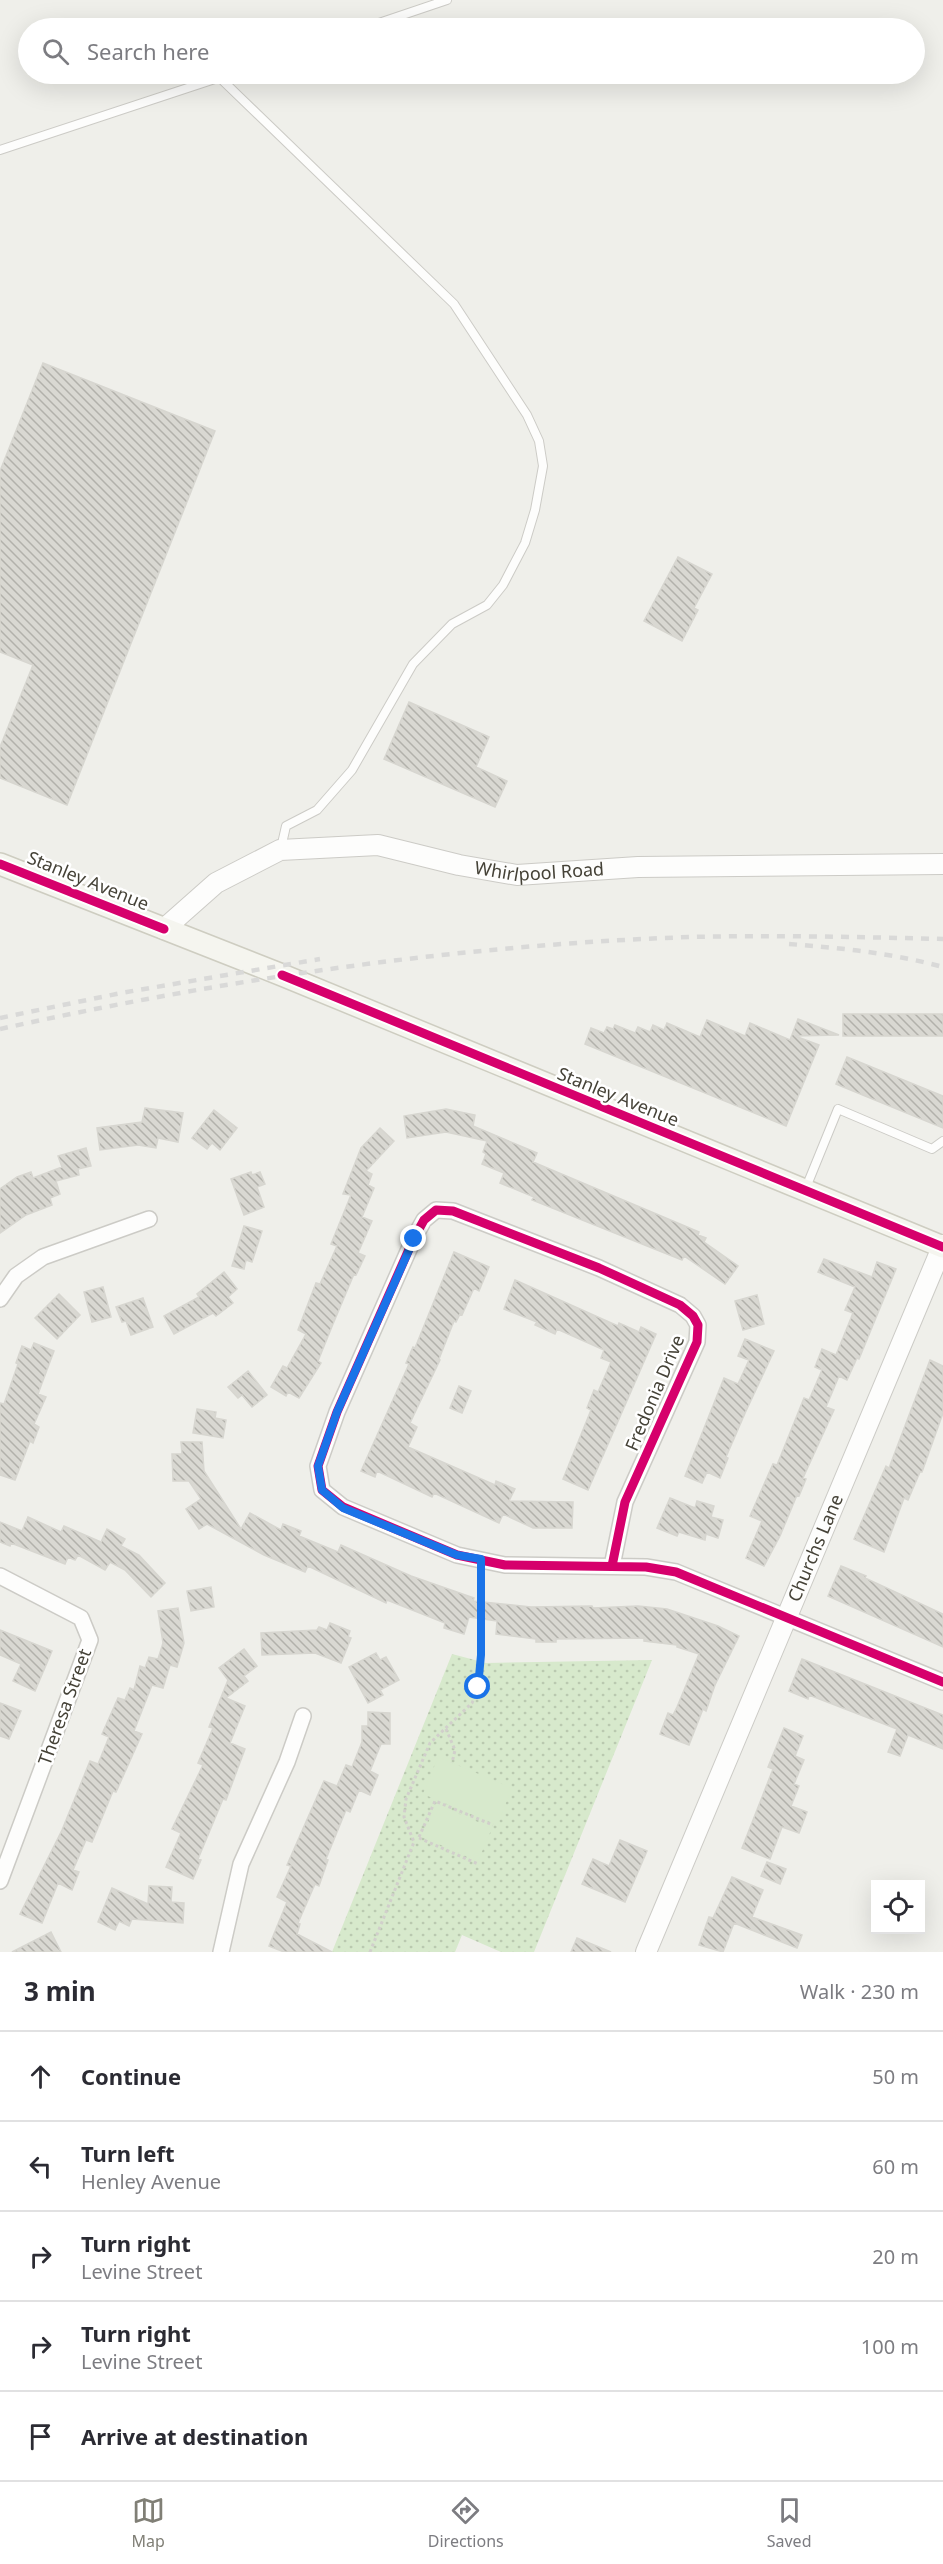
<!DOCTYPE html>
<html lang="en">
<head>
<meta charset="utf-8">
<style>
  :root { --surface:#fff; --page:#f2f2f3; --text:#2b2b33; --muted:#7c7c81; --line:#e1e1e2; --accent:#807f76 }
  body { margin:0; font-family:"Noto Sans",sans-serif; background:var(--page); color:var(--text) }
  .controls { position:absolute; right:18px; bottom:18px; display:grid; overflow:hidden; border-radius:0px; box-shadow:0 6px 24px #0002 }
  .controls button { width:54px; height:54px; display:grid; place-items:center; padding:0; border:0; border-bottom:2px solid var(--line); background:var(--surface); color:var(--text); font:30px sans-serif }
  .stop { position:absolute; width:18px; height:18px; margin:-14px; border:4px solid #1a73e8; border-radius:50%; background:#fff }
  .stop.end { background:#1a73e8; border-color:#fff; box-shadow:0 2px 6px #0008 }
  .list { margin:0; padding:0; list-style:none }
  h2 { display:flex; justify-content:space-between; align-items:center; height:78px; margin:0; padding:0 24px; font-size:26px }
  h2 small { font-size:20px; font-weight:400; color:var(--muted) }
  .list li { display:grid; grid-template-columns:39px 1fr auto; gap:18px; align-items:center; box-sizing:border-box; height:90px; padding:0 24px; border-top:2px solid var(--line) }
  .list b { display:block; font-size:22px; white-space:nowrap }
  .list p { margin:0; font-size:20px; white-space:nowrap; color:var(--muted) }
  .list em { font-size:20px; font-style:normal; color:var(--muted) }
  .icon { flex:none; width:33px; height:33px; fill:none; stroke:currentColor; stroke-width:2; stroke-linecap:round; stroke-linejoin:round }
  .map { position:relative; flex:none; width:943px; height:1952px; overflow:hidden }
  .search { position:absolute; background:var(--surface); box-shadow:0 6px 24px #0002; left:18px; right:18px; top:18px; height:66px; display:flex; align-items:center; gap:15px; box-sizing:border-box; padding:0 21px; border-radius:33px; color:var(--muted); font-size:22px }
  .sheet { height:528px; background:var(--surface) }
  nav { display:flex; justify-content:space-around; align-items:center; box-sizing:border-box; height:84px; border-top:2px solid var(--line); background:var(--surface); font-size:16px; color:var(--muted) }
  nav a { display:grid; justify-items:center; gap:3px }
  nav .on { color:var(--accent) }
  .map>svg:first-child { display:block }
</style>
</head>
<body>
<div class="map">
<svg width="943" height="1952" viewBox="0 0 943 1952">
  <defs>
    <pattern id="green-dots" width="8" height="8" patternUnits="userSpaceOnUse" patternTransform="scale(1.5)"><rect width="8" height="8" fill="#d7e9cc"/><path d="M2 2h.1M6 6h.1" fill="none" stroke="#bac9b0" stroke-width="1.8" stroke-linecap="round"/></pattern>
    <pattern id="building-back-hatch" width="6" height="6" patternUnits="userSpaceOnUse" patternTransform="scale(1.5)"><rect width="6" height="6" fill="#d9d8d2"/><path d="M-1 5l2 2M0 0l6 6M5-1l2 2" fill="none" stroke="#b2b1ab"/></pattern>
  </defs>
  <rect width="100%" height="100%" fill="#efefea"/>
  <path fill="url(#green-dots)" d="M 452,1654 L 486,1663 L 652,1660 L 534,1952 L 501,1952 L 462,1935 L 455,1952 L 332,1952 Z"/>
  <path fill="#d7e9cc" d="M 438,1757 L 512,1788 L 497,1825 L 423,1794 Z
    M 436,1804 L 492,1828 L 478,1861 L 422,1837 Z"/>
  <path fill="url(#building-back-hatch)" stroke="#d7d6d0" stroke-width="1.5" d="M 43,363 L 215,431 L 67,805 L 0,778 L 0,747 L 33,665 L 0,652 L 0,471 Z
    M 678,557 L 712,574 L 694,608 L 698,610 L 682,641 L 644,621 Z
    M 409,702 L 489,737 L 476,767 L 507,781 L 495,807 L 384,759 Z
    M 843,1014 L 943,1014 L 943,1036 L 843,1036 Z
    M 798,1019 L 839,1035 L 795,1036 L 819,1045 L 786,1126 L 585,1044 L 591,1028 L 604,1033 L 607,1027 L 613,1029 L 615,1025 L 635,1033 L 638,1027 L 650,1032 L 653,1025 L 664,1030 L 667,1023 L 700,1037 L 707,1020 L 745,1036 L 750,1023 L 790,1040 Z
    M 847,1057 L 943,1096 L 943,1128 L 836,1084 Z
    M 145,1108 L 183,1113 L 178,1142 L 158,1138 L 156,1148 L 138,1145 L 100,1150 L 97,1128 L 142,1122 Z
    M 446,1109 L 475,1115 L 473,1126 L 537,1153 L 533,1162 L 699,1232 L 698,1235 L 706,1238 L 704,1242 L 738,1266 L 725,1284 L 684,1256 L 682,1260 L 532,1200 L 534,1197 L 500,1183 L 504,1173 L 482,1164 L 486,1154 L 483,1152 L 487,1141 L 446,1132 L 407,1138 L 404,1116 Z
    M 214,1110 L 237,1128 L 220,1150 L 212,1143 L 207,1149 L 192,1138 Z
    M 380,1128 L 394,1141 L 366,1171 L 372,1174 L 368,1185 L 374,1188 L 362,1217 L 372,1221 L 358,1253 L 365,1256 L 356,1275 L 354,1274 L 333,1324 L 318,1361 L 321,1363 L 299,1398 L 288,1392 L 286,1396 L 271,1387 L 283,1366 L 287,1368 L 306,1334 L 298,1330 L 316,1283 L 320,1284 L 337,1246 L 331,1244 L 351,1195 L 343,1194 L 361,1148 Z
    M 86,1148 L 91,1166 L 78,1169 L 79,1175 L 56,1181 L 60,1194 L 50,1198 L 52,1205 L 26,1215 L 0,1233 L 0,1189 L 17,1177 L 31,1172 L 33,1178 L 62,1167 L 58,1156 Z
    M 251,1172 L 252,1175 L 260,1172 L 265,1184 L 257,1187 L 264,1207 L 244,1215 L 231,1179 Z
    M 244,1226 L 262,1231 L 252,1262 L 246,1260 L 244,1269 L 232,1266 Z
    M 454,1252 L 489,1267 L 479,1291 L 474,1288 L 462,1315 L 460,1314 L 456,1322 L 454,1321 L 439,1359 L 440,1360 L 410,1423 L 417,1427 L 408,1447 L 495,1485 L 496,1481 L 515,1489 L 509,1501 L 573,1502 L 572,1528 L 533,1528 L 503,1514 L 499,1523 L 434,1493 L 432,1497 L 377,1471 L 375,1477 L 361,1471 L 409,1364 L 406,1363 L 413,1347 L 415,1348 Z
    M 824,1259 L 872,1277 L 877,1262 L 896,1269 L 859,1359 L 857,1358 L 847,1380 L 839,1376 L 826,1407 L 834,1410 L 803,1478 L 806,1479 L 799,1496 L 797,1495 L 780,1536 L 764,1566 L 746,1558 L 762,1521 L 750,1516 L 773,1464 L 777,1465 L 804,1398 L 809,1400 L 822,1370 L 815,1367 L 822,1349 L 836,1355 L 853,1313 L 845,1310 L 855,1287 L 818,1272 Z
    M 224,1272 L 237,1289 L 228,1297 L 233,1303 L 216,1316 L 213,1313 L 174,1334 L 164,1316 L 199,1297 L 197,1294 Z
    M 515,1280 L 618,1326 L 619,1323 L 639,1332 L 641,1327 L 656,1334 L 588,1490 L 563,1479 L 591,1410 L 587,1408 L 594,1390 L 598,1392 L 611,1362 L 601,1358 L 604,1350 L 557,1329 L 555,1334 L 535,1325 L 537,1322 L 504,1309 Z
    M 103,1287 L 111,1317 L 92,1322 L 84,1292 Z
    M 59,1294 L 80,1315 L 57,1339 L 35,1318 Z
    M 757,1295 L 764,1324 L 743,1330 L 735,1301 Z
    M 143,1298 L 153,1327 L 131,1335 L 126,1321 L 122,1322 L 116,1307 Z
    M 745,1339 L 774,1351 L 746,1411 L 726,1457 L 728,1458 L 720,1478 L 707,1472 L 702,1483 L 685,1476 L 724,1378 L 738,1384 L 749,1360 L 738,1356 Z
    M 34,1343 L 54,1351 L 38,1394 L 46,1397 L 34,1424 L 39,1427 L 33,1443 L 30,1441 L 15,1480 L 0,1475 L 0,1403 L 4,1404 L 18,1364 L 16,1363 L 22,1346 L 31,1350 Z
    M 930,1360 L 943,1366 L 943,1413 L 922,1472 L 920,1472 L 908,1500 L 904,1498 L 884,1552 L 854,1539 L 886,1466 L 889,1468 Z
    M 248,1371 L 267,1395 L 252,1407 L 242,1395 L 238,1398 L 228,1387 Z
    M 459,1386 L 471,1391 L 462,1413 L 450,1408 Z
    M 197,1409 L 216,1412 L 215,1418 L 226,1420 L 223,1438 L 193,1433 Z
    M 181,1442 L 202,1442 L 204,1471 L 241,1529 L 250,1513 L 281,1530 L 283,1524 L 301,1531 L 299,1536 L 338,1552 L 341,1545 L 411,1576 L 474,1598 L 473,1601 L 531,1607 L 592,1606 L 593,1608 L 638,1606 L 667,1609 L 718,1626 L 739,1636 L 715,1685 L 706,1711 L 703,1709 L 689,1745 L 660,1734 L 668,1713 L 673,1715 L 677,1707 L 699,1654 L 677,1647 L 677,1645 L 644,1641 L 644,1638 L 556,1639 L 556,1642 L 536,1642 L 536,1639 L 496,1634 L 497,1621 L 469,1617 L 464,1634 L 444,1628 L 445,1623 L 387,1600 L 386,1603 L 308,1566 L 305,1572 L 264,1555 L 207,1524 L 199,1529 L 186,1509 L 201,1499 L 189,1481 L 173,1481 L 172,1454 L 182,1454 Z
    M 670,1498 L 695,1508 L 697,1501 L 714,1506 L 711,1517 L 723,1520 L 718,1538 L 706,1534 L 705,1540 L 679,1532 L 677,1536 L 657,1528 Z
    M 28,1517 L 61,1532 L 64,1526 L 101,1542 L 107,1529 L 125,1539 L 121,1546 L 139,1555 L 165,1583 L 151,1597 L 125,1570 L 110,1562 L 105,1570 L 78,1555 L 75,1560 L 68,1557 L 65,1564 L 11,1543 L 10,1546 L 0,1542 L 0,1522 L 22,1531 Z
    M 841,1566 L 866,1576 L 865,1578 L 943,1614 L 943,1647 L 828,1596 Z
    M 211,1587 L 214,1607 L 191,1611 L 187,1591 Z
    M 178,1608 L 184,1643 L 177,1667 L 170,1665 L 163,1688 L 152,1685 L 134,1731 L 142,1734 L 116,1792 L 113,1791 L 92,1842 L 86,1840 L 73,1870 L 79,1872 L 72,1890 L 58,1883 L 42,1923 L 20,1914 L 62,1830 L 90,1761 L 98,1764 L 109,1737 L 102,1734 L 118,1698 L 125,1700 L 130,1688 L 134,1690 L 140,1666 L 145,1668 L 149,1657 L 158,1659 L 163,1643 L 158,1611 Z
    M 330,1623 L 350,1631 L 348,1637 L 351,1638 L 341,1663 L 315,1653 L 262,1655 L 261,1633 L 317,1630 L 319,1627 L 327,1630 Z
    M 0,1630 L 52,1651 L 35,1691 L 13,1681 L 21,1664 L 0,1655 Z
    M 244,1649 L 257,1666 L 244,1676 L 248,1681 L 226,1698 L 245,1706 L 230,1743 L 245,1749 L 226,1800 L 223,1799 L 198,1859 L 201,1860 L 193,1879 L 166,1867 L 181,1833 L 172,1829 L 203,1765 L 198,1763 L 213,1728 L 209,1727 L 228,1680 L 219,1668 Z
    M 376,1653 L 380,1660 L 386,1657 L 399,1680 L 380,1690 L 383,1695 L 368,1703 L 349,1667 Z
    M 802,1659 L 943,1715 L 943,1749 L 908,1735 L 900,1756 L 888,1752 L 897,1729 L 809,1695 L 808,1699 L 789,1691 Z
    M 0,1703 L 21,1711 L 9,1739 L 0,1736 Z
    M 368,1712 L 390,1713 L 390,1744 L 381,1744 L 370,1771 L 378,1775 L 370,1795 L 359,1790 L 350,1812 L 346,1810 L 326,1859 L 328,1860 L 319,1886 L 315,1884 L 298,1923 L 300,1924 L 297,1934 L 332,1952 L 284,1952 L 269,1946 L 287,1902 L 277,1897 L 291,1866 L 287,1865 L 324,1781 L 337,1786 L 346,1765 L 352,1767 L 362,1742 L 362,1726 L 368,1726 Z
    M 784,1728 L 803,1736 L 795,1756 L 804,1760 L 794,1784 L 799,1786 L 791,1806 L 807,1812 L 799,1833 L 782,1827 L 770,1859 L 742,1848 L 773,1769 L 768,1767 Z
    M 620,1840 L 647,1851 L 625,1902 L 582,1884 L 593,1859 L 609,1866 Z
    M 767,1862 L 786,1869 L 780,1884 L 761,1876 Z
    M 732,1877 L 763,1890 L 752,1917 L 802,1935 L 797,1948 L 734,1923 L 723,1952 L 699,1945 L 709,1917 L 713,1918 Z
    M 149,1886 L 172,1887 L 171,1902 L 184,1903 L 183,1923 L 132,1919 L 129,1926 L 119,1921 L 115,1930 L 98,1922 L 112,1888 L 148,1904 Z
    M 51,1932 L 61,1952 L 12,1952 Z
    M 577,1938 L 611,1952 L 571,1952 Z"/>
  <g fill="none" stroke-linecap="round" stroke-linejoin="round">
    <g stroke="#cccbc6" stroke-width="10">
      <path id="service" d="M 364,28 L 447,0
        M 219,77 L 454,304 L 527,415 L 539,441 L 543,466 L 535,510 L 525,543 L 503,585 L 487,605 L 452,624 L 413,664 L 352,770 L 317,810 L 286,826 L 281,848
        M 0,150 L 230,74
        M 805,1190 L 838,1109 L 932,1149 L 943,1141"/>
    </g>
    <g stroke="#cccbc6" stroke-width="18">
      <path id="minor" d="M 0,1299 L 16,1276 L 43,1257 L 149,1219
        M 612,1566 L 625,1502 L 697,1342 L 698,1325 L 693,1316 L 680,1305 L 599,1268 L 453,1211 L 436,1210 L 424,1220 L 414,1238 L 337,1412 L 318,1466 L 322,1490 L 343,1507 L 457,1555 L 505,1565 L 646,1567 L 676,1572 L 943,1682
        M 0,1576 L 81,1618 L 90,1640 L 0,1881
        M 221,1952 L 241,1864 L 287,1762 L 303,1716"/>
    </g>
    <g stroke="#cccbc6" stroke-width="22">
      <g id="tertiary">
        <path id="s1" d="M 164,929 L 216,883 L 280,850 L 378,845 L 459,865 L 517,875 L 638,867 L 943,864"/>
        <path id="s2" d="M 646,1952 L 943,1245"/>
      </g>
    </g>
    <g stroke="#cecdc1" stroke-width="24">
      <path id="secondary" d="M 0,864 L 282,975 L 943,1247"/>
    </g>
    <path stroke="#d1cfcb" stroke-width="3" stroke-dasharray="3 3" stroke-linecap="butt" d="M 446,1729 L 455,1750 L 452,1763
      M 419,1837 L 435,1801 L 493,1825
      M 419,1838 L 478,1864
      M 370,1952 L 414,1842 L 404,1817 L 406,1799 L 430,1743 L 472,1703 L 477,1692 L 481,1655 L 481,1576"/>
    <use href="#service" stroke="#fdfdfc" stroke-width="8"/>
    <use href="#minor" stroke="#fdfdfc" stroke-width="15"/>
    <use href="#tertiary" stroke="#fdfdfc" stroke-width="20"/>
    <use href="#secondary" stroke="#f5f5ef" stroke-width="21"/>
    <path stroke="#d9d9d8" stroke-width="4.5" stroke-dasharray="8 8" stroke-linecap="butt" d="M 789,944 C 841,948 892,953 943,967
      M 0,1018 L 121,993 L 320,959
      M 0,1029 C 227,979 457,945 690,937 C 774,935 859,937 943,939"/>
    <g stroke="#fff" stroke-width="13">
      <path id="cycleway" d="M 0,864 L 164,929
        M 282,975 L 943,1247
        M 612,1566 L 625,1502 L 697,1342 L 698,1325 L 693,1316 L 680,1305 L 599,1268 L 453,1211 L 436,1210 L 424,1220 L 414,1238 L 337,1412 L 318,1466 L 322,1490 L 343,1507 L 457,1555 L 505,1565 L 646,1567 L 676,1572 L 943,1682"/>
    </g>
    <use href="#cycleway" stroke="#d6006c" stroke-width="9"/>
  </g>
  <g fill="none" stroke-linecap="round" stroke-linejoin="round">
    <path stroke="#1a73e8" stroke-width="8" d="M 414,1239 L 337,1412 L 318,1466 L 322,1490 L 343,1508 L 457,1555 L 481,1559 L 481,1655 L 478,1687"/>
  </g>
  <g text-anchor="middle" stroke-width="5" stroke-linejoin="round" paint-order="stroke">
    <g font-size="18" fill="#454237" stroke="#fff">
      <text dy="6" stroke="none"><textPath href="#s1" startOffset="404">Whirlpool Road</textPath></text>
      <text transform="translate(88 881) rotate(22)" y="6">Stanley Avenue</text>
      <text transform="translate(618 1097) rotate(22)" y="6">Stanley Avenue</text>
      <text transform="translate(655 1393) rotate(-67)" y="6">Fredonia Drive</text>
      <text dy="6" stroke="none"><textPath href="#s2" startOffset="438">Churchs Lane</textPath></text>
      <text transform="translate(65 1707) rotate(-70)" y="6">Theresa Street</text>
    </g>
  </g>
</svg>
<div class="controls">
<button><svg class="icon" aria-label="locate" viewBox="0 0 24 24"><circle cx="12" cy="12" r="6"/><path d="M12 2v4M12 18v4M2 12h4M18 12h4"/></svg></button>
</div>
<div class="stop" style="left:478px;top:1687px"></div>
<div class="stop end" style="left:414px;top:1239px"></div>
<div class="search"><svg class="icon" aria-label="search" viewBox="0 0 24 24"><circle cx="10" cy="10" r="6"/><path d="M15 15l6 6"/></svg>Search here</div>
</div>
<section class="sheet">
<h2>3 min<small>Walk · 230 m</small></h2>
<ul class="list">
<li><svg class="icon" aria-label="ahead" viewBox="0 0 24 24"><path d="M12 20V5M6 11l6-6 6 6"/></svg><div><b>Continue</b></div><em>50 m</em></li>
<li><svg class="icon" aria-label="left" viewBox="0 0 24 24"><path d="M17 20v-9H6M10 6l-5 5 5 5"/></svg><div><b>Turn left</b><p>Henley Avenue</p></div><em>60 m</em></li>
<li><svg class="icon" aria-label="right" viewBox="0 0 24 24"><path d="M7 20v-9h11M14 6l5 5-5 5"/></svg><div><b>Turn right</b><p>Levine Street</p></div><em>20 m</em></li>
<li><svg class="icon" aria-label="right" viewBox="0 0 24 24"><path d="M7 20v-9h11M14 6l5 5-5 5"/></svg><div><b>Turn right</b><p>Levine Street</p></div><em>100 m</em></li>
<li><svg class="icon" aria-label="arrive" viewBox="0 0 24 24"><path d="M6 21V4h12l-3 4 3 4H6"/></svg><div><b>Arrive at destination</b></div></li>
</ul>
</section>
<nav>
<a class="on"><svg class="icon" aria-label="map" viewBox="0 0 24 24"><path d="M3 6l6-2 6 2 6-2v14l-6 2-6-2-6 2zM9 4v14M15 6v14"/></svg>Map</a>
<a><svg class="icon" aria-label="directions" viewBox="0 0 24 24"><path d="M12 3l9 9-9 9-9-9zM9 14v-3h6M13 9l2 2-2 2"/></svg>Directions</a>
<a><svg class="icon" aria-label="saved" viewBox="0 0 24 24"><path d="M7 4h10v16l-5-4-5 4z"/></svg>Saved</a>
</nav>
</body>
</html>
